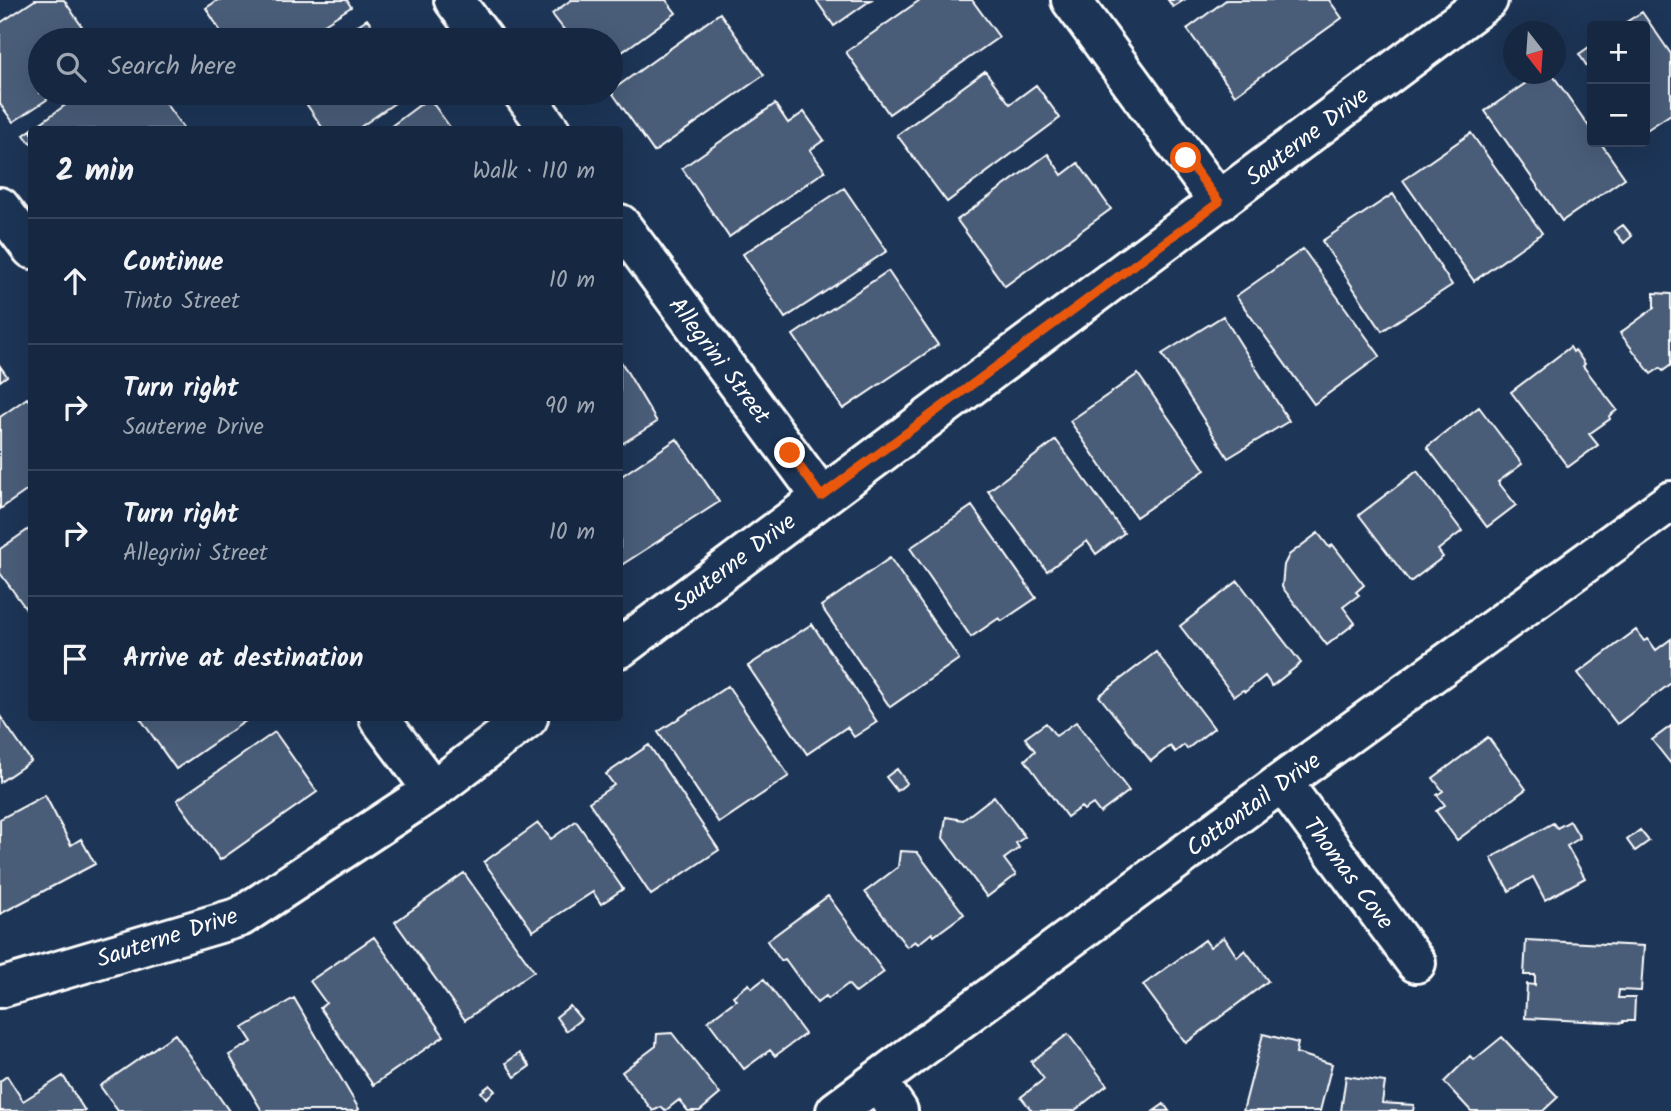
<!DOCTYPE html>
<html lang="en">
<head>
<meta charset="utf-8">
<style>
  :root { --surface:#162841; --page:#23344c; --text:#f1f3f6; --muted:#9ea6b1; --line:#35445a }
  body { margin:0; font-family:Kalam,sans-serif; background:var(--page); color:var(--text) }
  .controls { position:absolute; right:21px; top:21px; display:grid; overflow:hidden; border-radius:7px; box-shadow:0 7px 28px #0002 }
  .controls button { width:63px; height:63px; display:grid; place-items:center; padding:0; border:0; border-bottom:2px solid var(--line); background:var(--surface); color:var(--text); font:35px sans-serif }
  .compass { position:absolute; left:1503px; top:21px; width:63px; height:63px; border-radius:50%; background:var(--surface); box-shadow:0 7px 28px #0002; rotate:163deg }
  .stop { position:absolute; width:21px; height:21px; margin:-16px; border:5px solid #ea580c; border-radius:50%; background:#fff }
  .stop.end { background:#ea580c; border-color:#fff; box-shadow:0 2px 7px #0008 }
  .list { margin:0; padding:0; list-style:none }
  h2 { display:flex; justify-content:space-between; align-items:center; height:91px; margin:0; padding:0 28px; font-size:30px }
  h2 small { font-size:23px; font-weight:400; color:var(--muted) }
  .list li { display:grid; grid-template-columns:46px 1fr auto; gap:21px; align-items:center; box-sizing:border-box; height:126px; padding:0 28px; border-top:2px solid var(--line) }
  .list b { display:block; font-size:26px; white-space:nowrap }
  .list p { margin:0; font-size:23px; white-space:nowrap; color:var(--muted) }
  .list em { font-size:23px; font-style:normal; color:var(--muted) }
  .icon { flex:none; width:38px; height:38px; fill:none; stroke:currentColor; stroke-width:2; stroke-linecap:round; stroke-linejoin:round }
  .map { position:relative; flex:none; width:1671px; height:1111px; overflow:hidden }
  .search { position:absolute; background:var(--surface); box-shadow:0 7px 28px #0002; left:28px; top:28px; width:595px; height:77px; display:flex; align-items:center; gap:18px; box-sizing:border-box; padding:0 24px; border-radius:38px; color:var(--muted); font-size:26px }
  .panel { position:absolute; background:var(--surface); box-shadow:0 7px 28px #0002; left:28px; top:126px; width:595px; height:595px; border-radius:7px }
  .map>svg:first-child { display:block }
</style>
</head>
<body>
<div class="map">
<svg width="1671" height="1111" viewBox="0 0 1671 1111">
  <rect width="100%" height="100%" fill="#1d3557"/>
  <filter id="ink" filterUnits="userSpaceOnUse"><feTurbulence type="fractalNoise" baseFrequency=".0143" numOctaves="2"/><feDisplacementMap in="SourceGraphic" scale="14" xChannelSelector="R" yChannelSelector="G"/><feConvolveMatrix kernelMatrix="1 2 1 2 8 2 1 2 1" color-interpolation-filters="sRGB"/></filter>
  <g filter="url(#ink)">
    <path fill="#4a5d79" stroke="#fff" stroke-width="2" d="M 35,0 L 64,0 L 91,40 L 40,40 L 40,93 L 57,93 L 13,122 L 0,104 L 0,23 Z
      M 218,0 L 347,0 L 351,7 L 299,40 L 226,40 L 206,8 Z
      M 571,0 L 666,0 L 676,13 L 611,60 L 611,40 L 572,40 L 552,14 Z
      M 816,0 L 871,0 L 834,26 Z
      M 920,0 L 972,0 L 999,37 L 889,114 L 846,52 Z
      M 1168,0 L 1184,0 L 1173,7 Z
      M 1226,0 L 1329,0 L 1342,18 L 1235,95 L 1187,29 Z
      M 1642,12 L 1671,54 L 1671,114 L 1645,131 L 1645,26 L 1620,26 Z
      M 720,13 L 764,75 L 654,152 L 611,91 Z
      M 367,19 L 382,40 L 335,40 Z
      M 1592,45 L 1592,74 L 1579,54 Z
      M 985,71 L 1010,104 L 1036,85 L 1060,118 L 947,202 L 897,135 Z
      M 1539,74 L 1552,74 L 1592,131 L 1592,142 L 1600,142 L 1625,178 L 1562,221 L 1485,111 Z
      M 82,93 L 158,93 L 184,129 L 32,130 L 32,145 L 24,135 Z
      M 299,93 L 409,93 L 356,130 L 324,130 Z
      M 429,98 L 452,130 L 386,130 Z
      M 775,104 L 788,123 L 804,112 L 824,140 L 810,150 L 825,171 L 729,237 L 682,168 Z
      M 1471,133 L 1542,233 L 1474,281 L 1403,180 Z
      M 1048,154 L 1062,175 L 1078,163 L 1111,209 L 1005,286 L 957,220 Z
      M 844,188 L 887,251 L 785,318 L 743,254 Z
      M 1393,194 L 1452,285 L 1382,331 L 1322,241 Z
      M 1623,225 L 1632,236 L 1624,243 L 1614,231 Z
      M 1303,249 L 1380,356 L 1314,404 L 1236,296 Z
      M 888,271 L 938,345 L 843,409 L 793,335 Z
      M 1654,293 L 1671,294 L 1671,365 L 1663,371 L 1660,368 L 1651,374 L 1620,333 L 1654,308 Z
      M 1223,316 L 1289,421 L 1228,458 L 1162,354 Z
      M 1570,347 L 1573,352 L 1575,350 L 1585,364 L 1583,366 L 1617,410 L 1609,416 L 1610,419 L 1589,434 L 1598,445 L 1568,467 L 1511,392 Z
      M 620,360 L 657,422 L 620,445 Z
      M 0,366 L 7,376 L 0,381 Z
      M 1138,374 L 1205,470 L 1136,517 L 1070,421 Z
      M 27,398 L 32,404 L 32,487 L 0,509 L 0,417 Z
      M 1479,407 L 1522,464 L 1498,482 L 1516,505 L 1487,527 L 1427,447 Z
      M 677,439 L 719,502 L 620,566 L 620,477 Z
      M 1056,440 L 1124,533 L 1096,554 L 1087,541 L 1047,571 L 988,491 Z
      M 1417,471 L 1462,531 L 1438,550 L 1443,557 L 1410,582 L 1359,515 Z
      M 972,506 L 1036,598 L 1002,621 L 999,618 L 971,637 L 910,548 Z
      M 32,527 L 32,617 L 0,573 L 0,549 Z
      M 1318,533 L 1329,547 L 1333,545 L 1364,585 L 1356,592 L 1359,595 L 1343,607 L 1355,623 L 1327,645 L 1282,587 L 1284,565 L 1289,555 Z
      M 890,558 L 959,659 L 890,707 L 821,606 Z
      M 1238,581 L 1301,663 L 1272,686 L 1265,676 L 1245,692 L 1243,690 L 1234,696 L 1180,626 Z
      M 812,624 L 877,722 L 854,737 L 847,727 L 807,754 L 748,666 Z
      M 1636,630 L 1644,641 L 1648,639 L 1656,650 L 1671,639 L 1671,683 L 1617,724 L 1578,673 Z
      M 1156,652 L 1214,728 L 1187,749 L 1184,745 L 1175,752 L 1170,746 L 1151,761 L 1099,696 Z
      M 728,686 L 789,776 L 719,823 L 658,732 Z
      M 0,716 L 31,761 L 0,782 Z
      M 140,718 L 250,718 L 176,769 Z
      M 1076,722 L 1129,791 L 1100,813 L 1093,804 L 1084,810 L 1081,807 L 1067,817 L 1025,760 L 1035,751 L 1025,738 L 1046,723 L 1056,736 Z
      M 1671,726 L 1671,764 L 1652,740 Z
      M 275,732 L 317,792 L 220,860 L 177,800 Z
      M 1488,737 L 1526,789 L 1457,840 L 1436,811 L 1445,805 L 1437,795 L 1443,791 L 1433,778 Z
      M 649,745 L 719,850 L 651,895 L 589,802 L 614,785 L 606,774 Z
      M 897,769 L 907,783 L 897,791 L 886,777 Z
      M 45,795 L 71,845 L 81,839 L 95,864 L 0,914 L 0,819 Z
      M 994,796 L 1025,837 L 1016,843 L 1019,848 L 1004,859 L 1016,875 L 987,897 L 943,838 L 946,817 L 963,820 Z
      M 576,821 L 623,889 L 601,904 L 593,892 L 533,931 L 484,862 L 538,823 L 551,839 Z
      M 1570,821 L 1580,838 L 1567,846 L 1585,878 L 1545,900 L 1533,877 L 1509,891 L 1491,858 L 1553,823 L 1557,828 Z
      M 1640,830 L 1649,841 L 1635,851 L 1627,840 Z
      M 900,851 L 917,852 L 964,914 L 934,936 L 932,933 L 918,944 L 915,941 L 907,947 L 865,892 L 898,867 Z
      M 464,873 L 534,971 L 465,1020 L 395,922 Z
      M 828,896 L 884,972 L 856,993 L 848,984 L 828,999 L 826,996 L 817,1003 L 785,959 L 781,961 L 767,941 Z
      M 374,937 L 444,1036 L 373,1085 L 320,1008 L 326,1003 L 310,981 Z
      M 1224,937 L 1237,957 L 1245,950 L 1268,981 L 1186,1043 L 1143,985 L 1205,940 L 1210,947 Z
      M 1526,940 L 1644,946 L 1641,991 L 1619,990 L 1618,998 L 1635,998 L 1634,1021 L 1623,1021 L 1623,1023 L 1525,1018 L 1527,984 L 1535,985 L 1535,975 L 1524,975 Z
      M 764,979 L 805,1034 L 775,1056 L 770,1050 L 744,1069 L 708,1021 L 736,1000 L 733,996 L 749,984 L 752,988 Z
      M 294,998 L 359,1109 L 357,1111 L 262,1111 L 229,1055 L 252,1042 L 243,1028 Z
      M 570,1006 L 581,1019 L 566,1031 L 556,1017 Z
      M 672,1033 L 720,1094 L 700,1111 L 688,1111 L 679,1100 L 665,1111 L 661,1107 L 653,1111 L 622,1072 L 656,1046 L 657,1034 Z
      M 175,1034 L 229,1111 L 118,1111 L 100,1086 Z
      M 1068,1034 L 1107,1085 L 1074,1111 L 1032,1111 L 1021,1097 L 1044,1079 L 1031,1062 Z
      M 1263,1034 L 1298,1043 L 1296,1053 L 1332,1064 L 1320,1111 L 1243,1111 Z
      M 1502,1037 L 1558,1097 L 1543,1111 L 1471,1111 L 1444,1082 L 1470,1056 L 1474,1060 Z
      M 519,1053 L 530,1066 L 515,1077 L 506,1063 Z
      M 7,1076 L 23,1101 L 63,1076 L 85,1111 L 0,1111 L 0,1081 Z
      M 1346,1076 L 1385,1082 L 1382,1103 L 1414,1105 L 1413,1111 L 1341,1111 Z
      M 490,1085 L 495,1091 L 486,1098 L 481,1092 Z
      M 1164,1104 L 1169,1111 L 1154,1111 Z"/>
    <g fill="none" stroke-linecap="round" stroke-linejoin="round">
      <g stroke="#fff" stroke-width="44">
        <path id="minor" d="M 454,0 L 484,40
          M 1071,0 L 1219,202
          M 523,93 L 550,130
          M 0,207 L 32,249
          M 620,224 L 821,496
          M 620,648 L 1488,0
          M 379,718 L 433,790
          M 1282,782 L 1416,963
          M 0,988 L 240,917 L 433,790 L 528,718
          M 877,1081 L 898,1111
          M 836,1111 L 1282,782 L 1671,501"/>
      </g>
      <use href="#minor" stroke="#1d3557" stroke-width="38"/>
    </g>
  </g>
  <g fill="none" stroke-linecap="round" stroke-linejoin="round" filter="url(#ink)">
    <path stroke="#ea580c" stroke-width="9" d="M 790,453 L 821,496 L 1219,202 L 1186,158"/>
  </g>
  <g text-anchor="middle" stroke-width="5" stroke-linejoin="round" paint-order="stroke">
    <g font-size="24" fill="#fff" stroke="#1d3557">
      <text transform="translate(1307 136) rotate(-37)" y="8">Sauterne Drive</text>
      <text transform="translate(720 360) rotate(53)" y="8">Allegrini Street</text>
      <text transform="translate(734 562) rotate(-37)" y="8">Sauterne Drive</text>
      <text transform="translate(1253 804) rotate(-36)" y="8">Cottontail Drive</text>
      <text transform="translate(1349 873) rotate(53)" y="8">Thomas Cove</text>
      <text transform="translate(167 937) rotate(-18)" y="8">Sauterne Drive</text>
    </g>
  </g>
</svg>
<div class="controls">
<button>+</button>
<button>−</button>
</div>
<svg class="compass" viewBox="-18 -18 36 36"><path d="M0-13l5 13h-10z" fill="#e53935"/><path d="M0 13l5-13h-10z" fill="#9ea6b1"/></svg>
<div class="stop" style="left:1186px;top:158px"></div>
<div class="stop end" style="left:790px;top:453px"></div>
<div class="search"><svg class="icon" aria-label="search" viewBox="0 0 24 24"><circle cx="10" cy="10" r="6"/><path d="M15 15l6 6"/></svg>Search here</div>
<section class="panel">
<h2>2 min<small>Walk · 110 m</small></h2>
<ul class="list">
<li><svg class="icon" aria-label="ahead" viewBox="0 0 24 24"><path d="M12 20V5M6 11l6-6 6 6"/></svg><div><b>Continue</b><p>Tinto Street</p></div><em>10 m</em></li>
<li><svg class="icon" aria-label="right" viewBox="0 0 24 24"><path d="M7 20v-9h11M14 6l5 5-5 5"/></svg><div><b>Turn right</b><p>Sauterne Drive</p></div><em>90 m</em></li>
<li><svg class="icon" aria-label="right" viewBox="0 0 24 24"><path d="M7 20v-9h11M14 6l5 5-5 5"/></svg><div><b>Turn right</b><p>Allegrini Street</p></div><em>10 m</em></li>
<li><svg class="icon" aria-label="arrive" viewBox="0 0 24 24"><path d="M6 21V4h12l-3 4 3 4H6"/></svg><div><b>Arrive at destination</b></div></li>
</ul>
</section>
</div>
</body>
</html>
